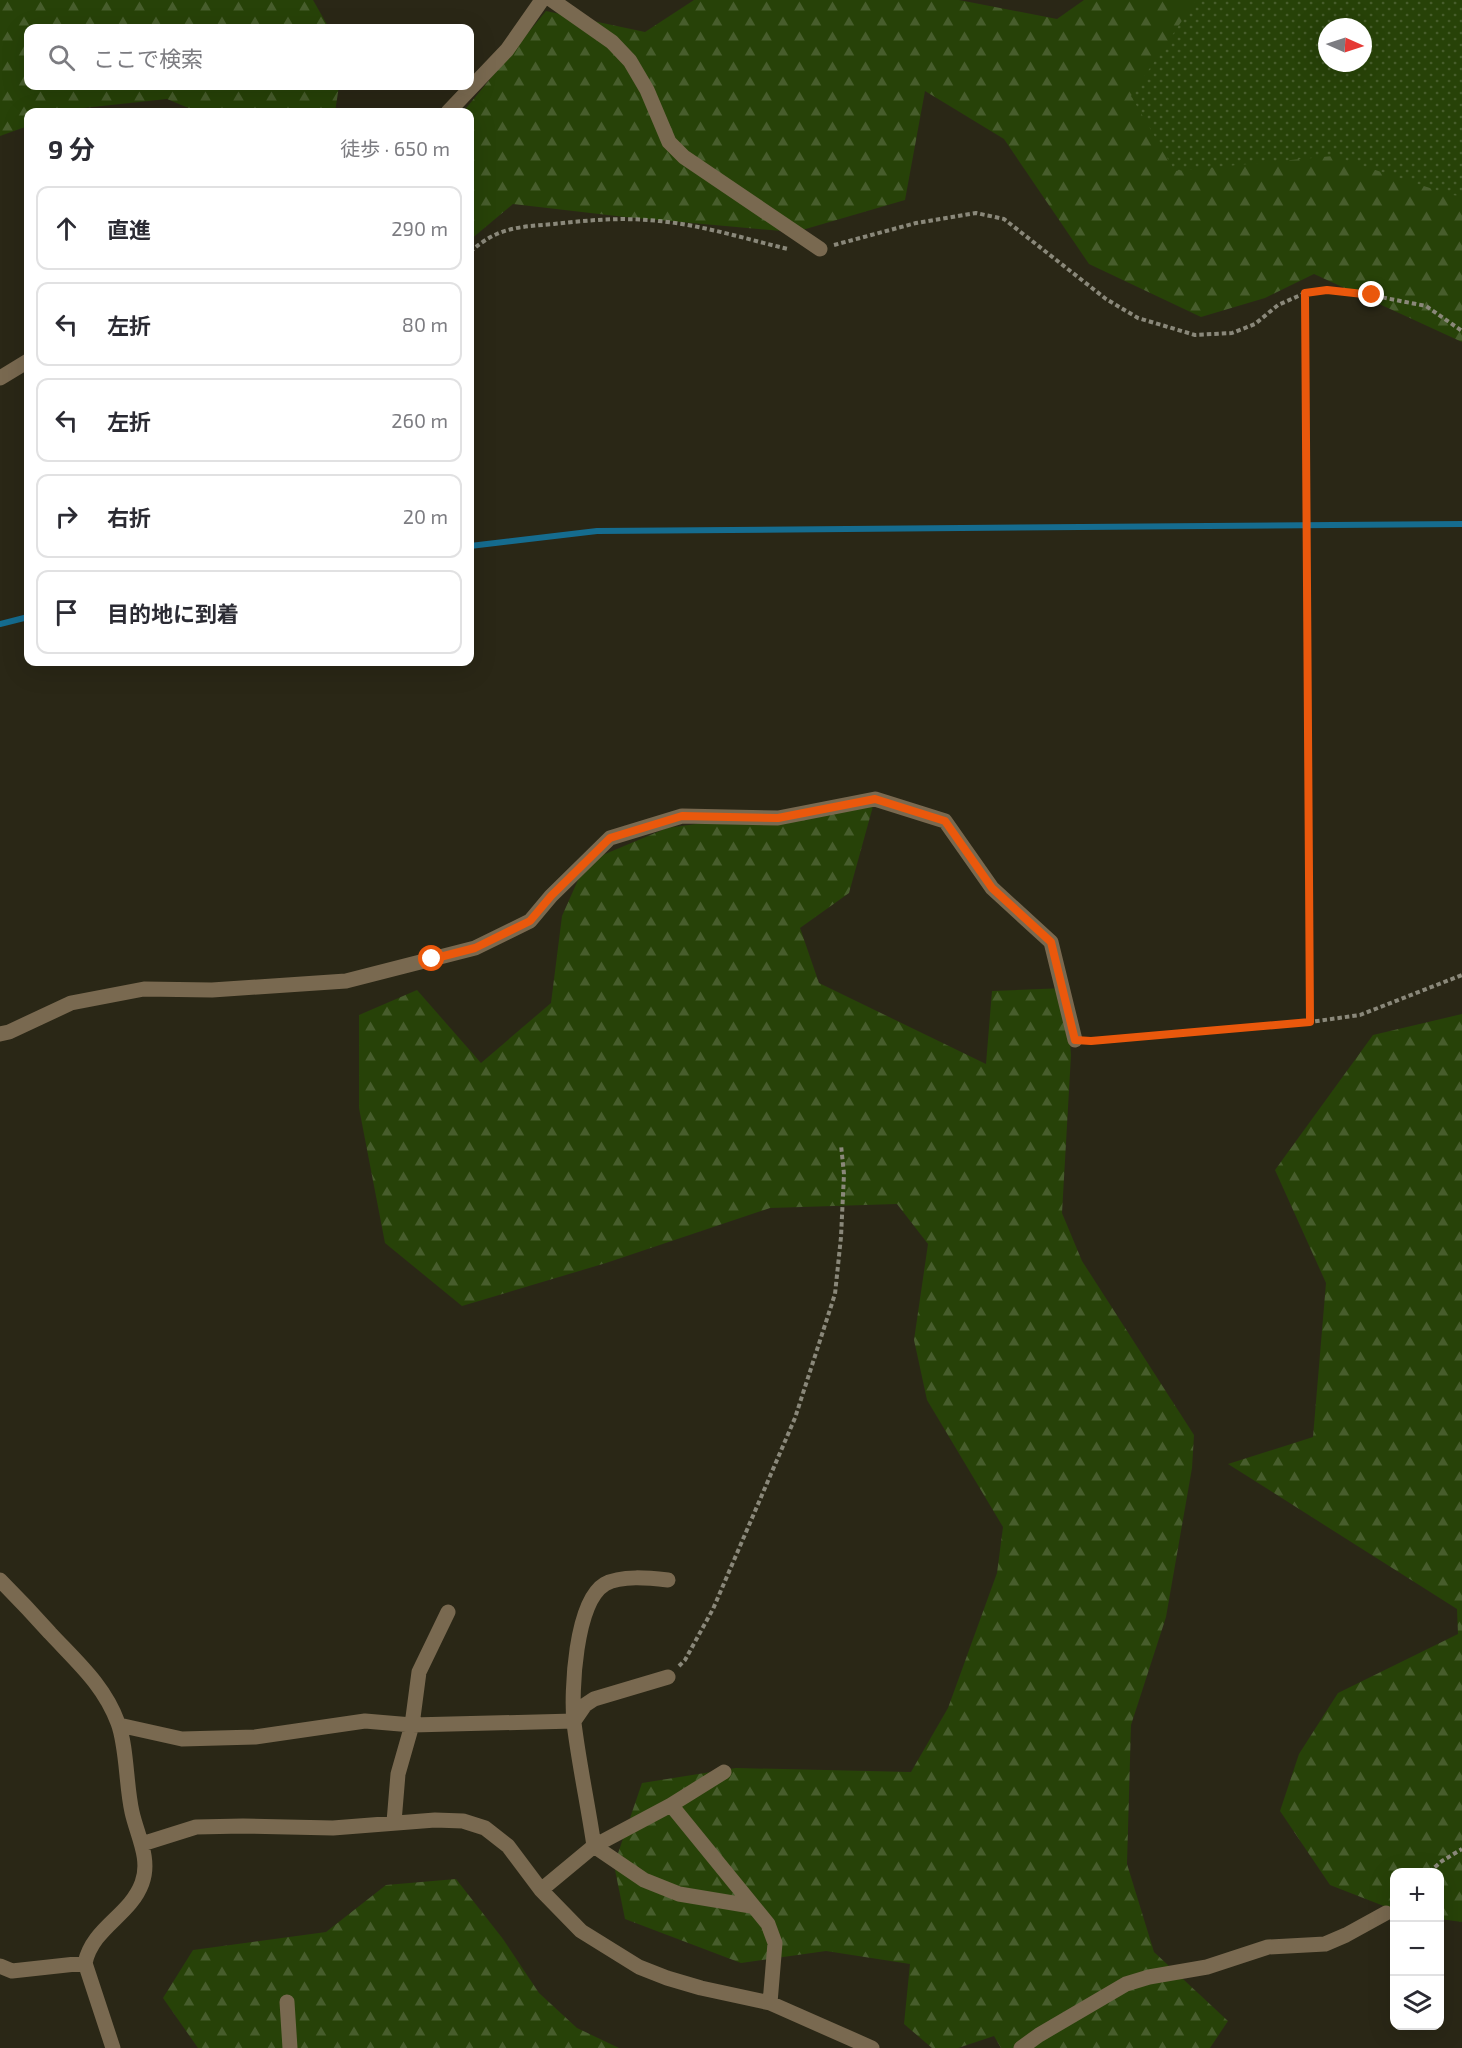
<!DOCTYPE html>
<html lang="ja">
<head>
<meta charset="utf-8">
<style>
  :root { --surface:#fff; --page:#f7f7f7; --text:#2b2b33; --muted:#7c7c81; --line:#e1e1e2 }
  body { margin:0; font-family:"Exo 2","Noto Sans JP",sans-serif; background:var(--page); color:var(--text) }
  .controls { position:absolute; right:18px; bottom:18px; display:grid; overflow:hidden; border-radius:12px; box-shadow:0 6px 24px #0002 }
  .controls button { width:54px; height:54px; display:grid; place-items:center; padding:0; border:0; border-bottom:2px solid var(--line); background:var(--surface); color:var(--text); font:30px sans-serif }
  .compass { position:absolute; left:1318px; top:18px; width:54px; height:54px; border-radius:50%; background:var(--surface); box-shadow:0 6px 24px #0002; rotate:93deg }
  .stop { position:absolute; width:18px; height:18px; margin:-14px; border:4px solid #ea580c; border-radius:50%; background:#fff }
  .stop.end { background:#ea580c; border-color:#fff; box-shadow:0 2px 6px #0008 }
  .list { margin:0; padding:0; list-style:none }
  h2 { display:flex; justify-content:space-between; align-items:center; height:78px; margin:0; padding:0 24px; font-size:26px }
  h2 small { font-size:20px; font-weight:400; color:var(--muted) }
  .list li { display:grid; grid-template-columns:39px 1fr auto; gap:18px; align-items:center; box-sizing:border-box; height:84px; margin:0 12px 12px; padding:0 12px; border:2px solid var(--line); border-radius:12px }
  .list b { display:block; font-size:22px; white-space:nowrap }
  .list em { font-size:20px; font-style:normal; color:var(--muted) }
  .icon { flex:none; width:33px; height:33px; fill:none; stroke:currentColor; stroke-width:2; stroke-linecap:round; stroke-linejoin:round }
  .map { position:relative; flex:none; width:1462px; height:2048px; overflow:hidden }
  .search { position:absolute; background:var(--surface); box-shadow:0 6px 24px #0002; left:24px; top:24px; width:450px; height:66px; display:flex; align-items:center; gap:15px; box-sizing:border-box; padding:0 21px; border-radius:12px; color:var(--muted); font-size:22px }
  .panel { position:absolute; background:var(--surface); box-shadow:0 6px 24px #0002; left:24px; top:108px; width:450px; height:558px; border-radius:12px }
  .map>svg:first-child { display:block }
</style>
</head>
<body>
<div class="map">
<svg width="1462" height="2048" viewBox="0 0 1462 2048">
  <defs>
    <pattern id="grass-dots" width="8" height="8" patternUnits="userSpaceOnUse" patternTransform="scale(1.5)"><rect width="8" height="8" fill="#274208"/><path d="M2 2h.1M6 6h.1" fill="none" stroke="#475d2c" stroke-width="1.8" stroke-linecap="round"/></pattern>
    <pattern id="forest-firs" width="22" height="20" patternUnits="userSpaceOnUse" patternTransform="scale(1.5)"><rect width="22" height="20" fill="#274208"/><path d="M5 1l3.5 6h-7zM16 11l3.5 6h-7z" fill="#475d2c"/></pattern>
  </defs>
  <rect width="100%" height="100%" fill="#2a2716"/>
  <path fill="url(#grass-dots)" fill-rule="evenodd" d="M 1100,0 L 1462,0 L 1462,227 L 1127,201 ZM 1327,27 L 1363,27 L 1363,63 L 1327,63 Z"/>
  <path fill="url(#forest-firs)" d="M 0,0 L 313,0 L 329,28 L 28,28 L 28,86 L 339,86 L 335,112 L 198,112 L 167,99 L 74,109 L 65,112 L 28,112 L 28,126 L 0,136 Z
    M 694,0 L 959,0 L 1057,19 L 1084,0 L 1196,0 L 1131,96 L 1175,171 L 1333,156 L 1451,195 L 1462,196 L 1462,342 L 1314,274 L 1265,298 L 1201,317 L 1089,264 L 1004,139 L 925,91 L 905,200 L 785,235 L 793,232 L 625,217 L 513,204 L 470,240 L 470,112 L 463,112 L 546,11 L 645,32 Z
    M 875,799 L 849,893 L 800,928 L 819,983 L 986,1064 L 992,991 L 1066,988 L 1071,1055 L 1062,1213 L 1082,1261 L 1194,1435 L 1192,1468 L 1166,1617 L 1131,1725 L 1127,1864 L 1154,1952 L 1228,2021 L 1210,2048 L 1001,2048 L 994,2036 L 958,2048 L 932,2048 L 904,2024 L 910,1964 L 826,1951 L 741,1963 L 625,1919 L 614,1865 L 642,1783 L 736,1768 L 911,1772 L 948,1708 L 997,1573 L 1003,1527 L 927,1400 L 914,1340 L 928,1244 L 897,1204 L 770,1208 L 606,1263 L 462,1306 L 385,1243 L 359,1108 L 359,1015 L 417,990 L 481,1063 L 551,1003 L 562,916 L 586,862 L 667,828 Z
    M 1462,1014 L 1462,1922 L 1440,1919 L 1440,1872 L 1394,1872 L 1394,1910 L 1330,1885 L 1280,1811 L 1299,1754 L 1338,1693 L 1458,1634 L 1457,1609 L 1228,1464 L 1313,1437 L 1326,1283 L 1275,1170 L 1373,1035 Z
    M 456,1879 L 503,1939 L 539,1993 L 577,2028 L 619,2048 L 198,2048 L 163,1998 L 193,1950 L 326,1932 L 386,1885 Z"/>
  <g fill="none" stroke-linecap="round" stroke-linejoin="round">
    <path stroke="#156c8f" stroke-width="6" d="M 470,546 L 597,531 L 1462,524
      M 0,624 L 28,617"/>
    <path stroke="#8a887a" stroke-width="4" stroke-dasharray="4.5 3" stroke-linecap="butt" d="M 834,245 L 916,223 L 976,213 L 1004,219 L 1106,299 L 1138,318 L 1195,335 L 1232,333 L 1255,324 L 1278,305 L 1305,293 L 1327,290 L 1355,292 L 1426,306 L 1462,331
      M 470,252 C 498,227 518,227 554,224 C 588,220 624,217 659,221 C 702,225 746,239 788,249
      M 1305,293 L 1310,1022
      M 1091,1041 L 1310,1022 L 1360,1015 L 1462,975
      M 679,1666 L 685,1660 L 713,1609 L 795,1418 L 835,1294 L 841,1237 L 844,1174 L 841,1145
      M 1429,1872 L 1442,1861 L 1462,1849"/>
    <path stroke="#796950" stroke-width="15" d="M 552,0 L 612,42 L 630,61 L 647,90 L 669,142 L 684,157 L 820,249
      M 448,112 L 507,50 L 542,0
      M 0,378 L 28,361
      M 0,1034 L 9,1032 L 71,1003 L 144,989 L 212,990 L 346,981 L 475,948 L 530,921 L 551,896 L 610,838 L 682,816 L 778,818 L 875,799 L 945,821 L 992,888 L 1051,942 L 1075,1040
      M 0,1580 C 17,1597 34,1615 50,1633 C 77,1662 104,1685 118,1723 C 127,1747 126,1786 132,1812 C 137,1835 151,1859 142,1883 C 130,1916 93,1927 85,1963 L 113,2048
      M 668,1580 C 650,1578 621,1575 605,1584 C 575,1602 571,1692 574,1723 C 579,1764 588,1805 594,1846 L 644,1880 L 679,1894 L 751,1906
      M 119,1725 L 182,1739 L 255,1737 L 365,1721 L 412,1725 L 574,1721 L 585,1705 L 594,1699 L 668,1677
      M 671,1805 L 768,1924 L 775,1943 L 770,2003
      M 394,1822 L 398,1774 L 412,1725 L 419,1672 L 448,1612
      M 142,1844 L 196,1827 L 243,1826 L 333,1828 L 435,1820 L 463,1821 L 485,1828 L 508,1846 L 541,1890 L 581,1931 L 639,1967 L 667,1978 L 701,1988 L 770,2003 L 872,2048
      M 541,1890 L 594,1846 L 671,1805 L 724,1772
      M 0,1966 L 12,1971 L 85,1963
      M 287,2002 L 290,2048
      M 1021,2048 L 1039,2035 L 1126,1984 L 1149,1977 L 1207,1967 L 1268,1947 L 1325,1944 L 1346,1935 L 1386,1913"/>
  </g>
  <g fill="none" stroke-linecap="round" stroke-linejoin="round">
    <path stroke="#ea580c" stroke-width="8" d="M 432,959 L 475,948 L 530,921 L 551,896 L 610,838 L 682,816 L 778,818 L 875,799 L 945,821 L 992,888 L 1051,942 L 1075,1040 L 1091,1041 L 1310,1022 L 1305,293 L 1327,290 L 1372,295"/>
  </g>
</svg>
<div class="controls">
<button>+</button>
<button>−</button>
<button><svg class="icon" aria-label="layers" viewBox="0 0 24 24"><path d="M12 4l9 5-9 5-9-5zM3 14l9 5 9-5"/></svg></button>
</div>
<svg class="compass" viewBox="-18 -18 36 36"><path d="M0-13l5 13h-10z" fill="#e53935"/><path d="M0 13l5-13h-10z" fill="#7c7c81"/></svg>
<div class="stop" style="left:432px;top:959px"></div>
<div class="stop end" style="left:1372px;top:295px"></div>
<div class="search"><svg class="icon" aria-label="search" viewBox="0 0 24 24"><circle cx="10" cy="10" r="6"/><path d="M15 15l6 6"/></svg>ここで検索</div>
<section class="panel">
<h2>9 分<small>徒歩 · 650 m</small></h2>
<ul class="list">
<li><svg class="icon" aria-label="ahead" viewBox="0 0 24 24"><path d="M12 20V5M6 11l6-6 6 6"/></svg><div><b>直進</b></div><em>290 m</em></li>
<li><svg class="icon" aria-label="left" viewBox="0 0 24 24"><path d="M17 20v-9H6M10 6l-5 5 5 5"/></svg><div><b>左折</b></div><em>80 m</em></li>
<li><svg class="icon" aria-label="left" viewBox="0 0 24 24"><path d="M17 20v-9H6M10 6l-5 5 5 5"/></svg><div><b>左折</b></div><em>260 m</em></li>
<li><svg class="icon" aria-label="right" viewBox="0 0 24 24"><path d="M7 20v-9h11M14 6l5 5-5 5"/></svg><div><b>右折</b></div><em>20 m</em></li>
<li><svg class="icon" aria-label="arrive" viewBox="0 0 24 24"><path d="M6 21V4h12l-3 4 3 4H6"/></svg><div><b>目的地に到着</b></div></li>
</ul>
</section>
</div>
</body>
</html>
